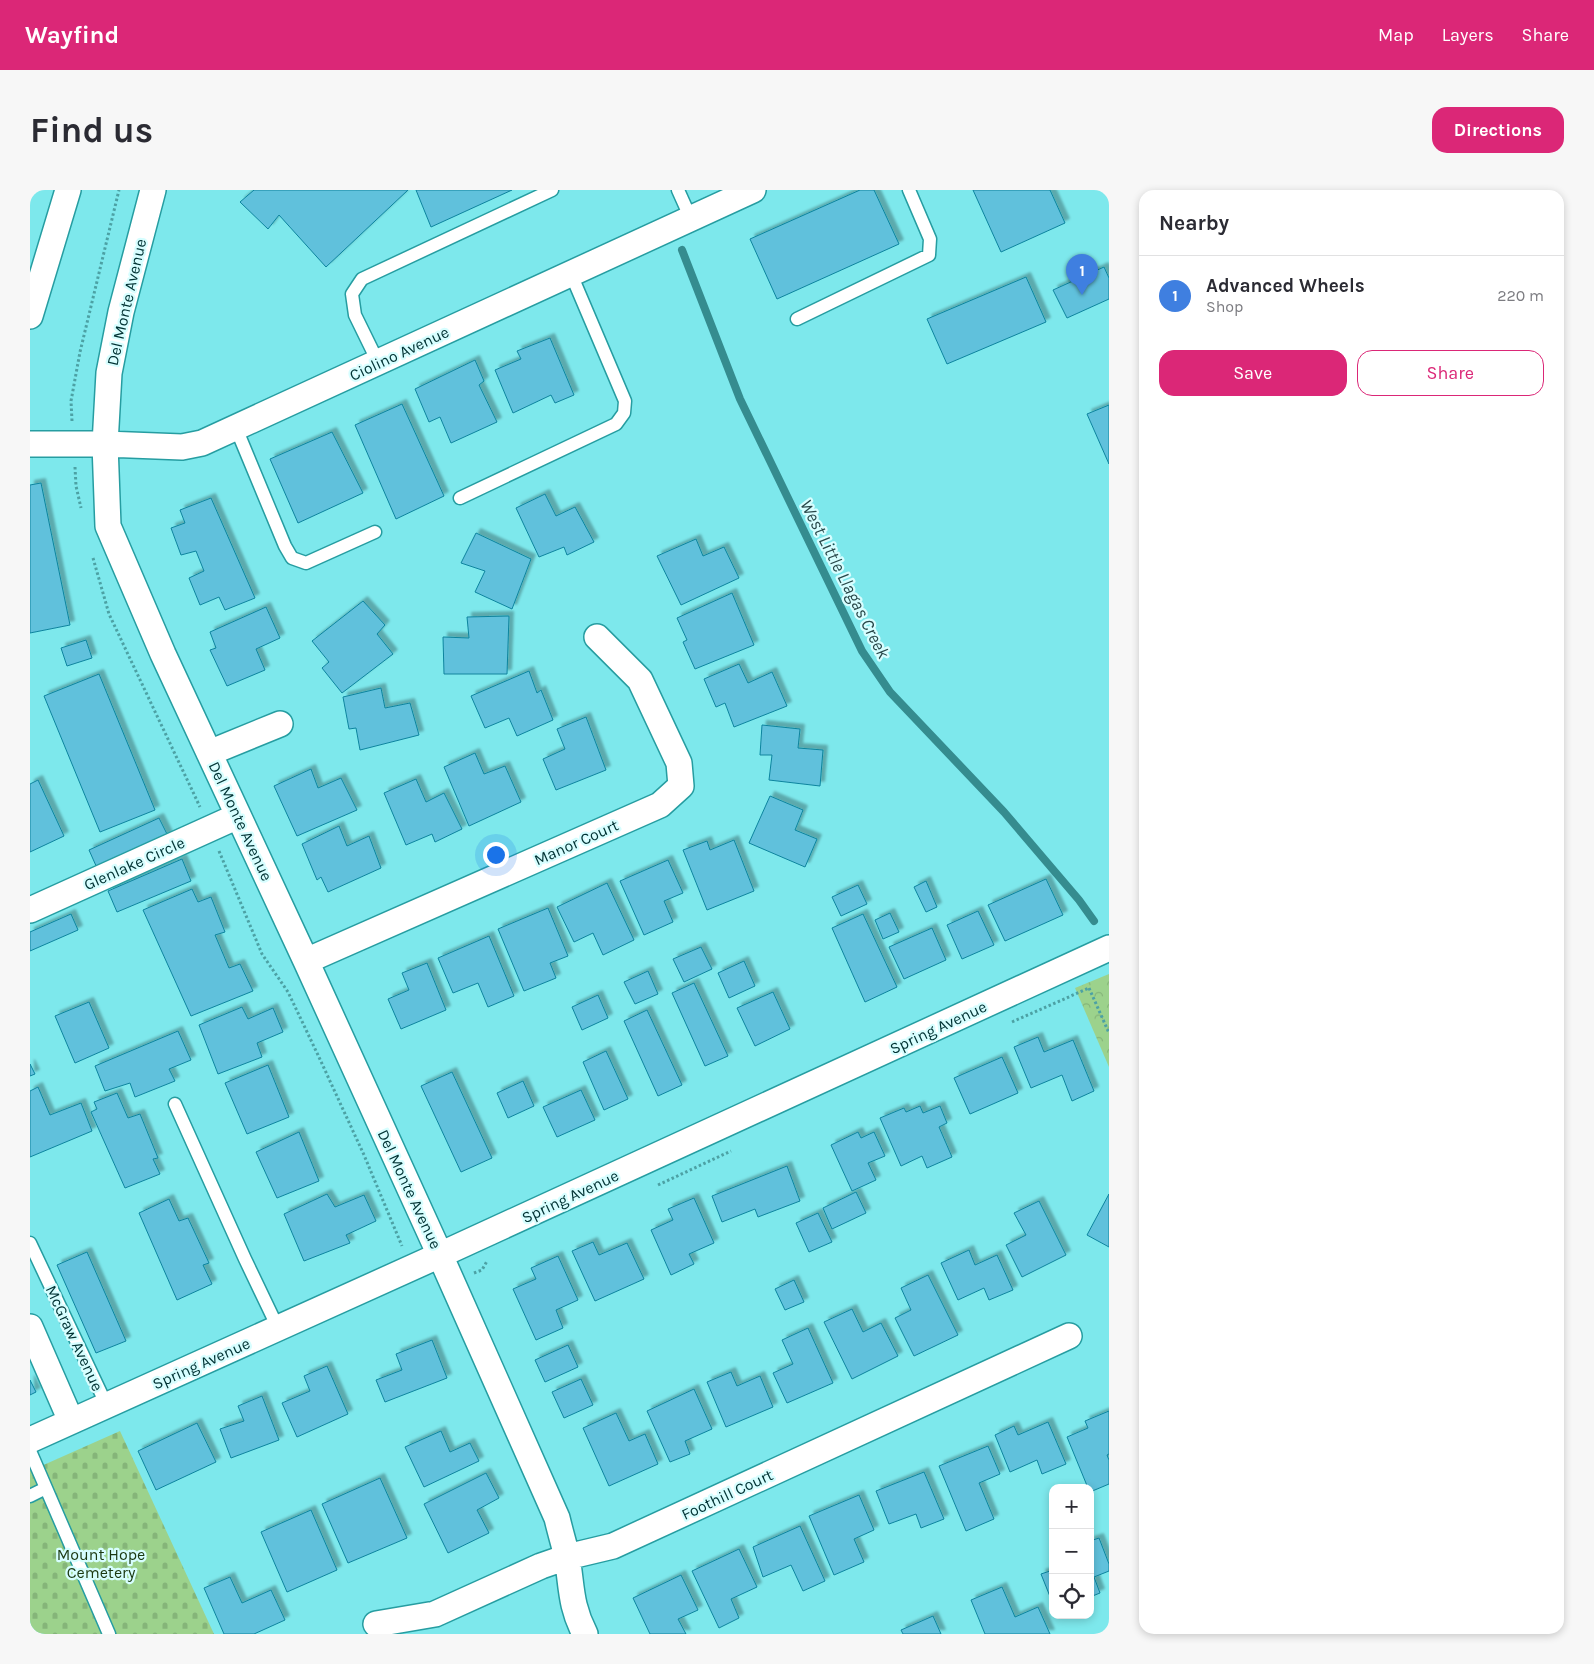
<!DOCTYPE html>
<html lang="en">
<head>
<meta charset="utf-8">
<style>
  :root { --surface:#fff; --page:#f7f7f7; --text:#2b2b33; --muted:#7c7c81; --line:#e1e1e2; --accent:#db2777 }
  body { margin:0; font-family:Karla,sans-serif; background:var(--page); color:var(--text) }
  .controls { position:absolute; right:15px; bottom:15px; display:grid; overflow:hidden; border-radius:10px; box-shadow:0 2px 8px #0003 }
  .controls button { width:45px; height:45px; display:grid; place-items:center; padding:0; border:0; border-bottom:1px solid var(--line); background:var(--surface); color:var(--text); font:25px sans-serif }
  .you { position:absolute; left:465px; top:664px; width:18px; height:18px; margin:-12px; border:4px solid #fff; border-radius:50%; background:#1a73e8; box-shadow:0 0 0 8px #1a73e833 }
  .badge { display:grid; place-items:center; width:32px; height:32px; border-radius:50%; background:var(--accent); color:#fff; font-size:16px; font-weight:700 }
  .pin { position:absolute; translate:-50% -41px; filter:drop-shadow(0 1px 2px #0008) }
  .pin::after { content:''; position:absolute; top:26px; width:18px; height:15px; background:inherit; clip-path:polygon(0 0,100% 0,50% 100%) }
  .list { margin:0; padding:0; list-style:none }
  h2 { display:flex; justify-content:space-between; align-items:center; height:65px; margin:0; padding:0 20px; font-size:21px }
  h2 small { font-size:16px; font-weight:400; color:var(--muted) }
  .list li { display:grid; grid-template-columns:32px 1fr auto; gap:15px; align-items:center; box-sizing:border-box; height:80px; padding:0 20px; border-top:1px solid var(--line) }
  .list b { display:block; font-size:19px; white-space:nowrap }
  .list p { margin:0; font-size:16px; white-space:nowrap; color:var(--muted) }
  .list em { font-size:16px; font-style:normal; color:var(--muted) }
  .actions { display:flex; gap:10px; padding:15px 20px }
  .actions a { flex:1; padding:11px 0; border:1px solid var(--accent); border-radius:15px; text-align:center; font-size:18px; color:var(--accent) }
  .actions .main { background:var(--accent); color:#fff }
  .icon { flex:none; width:28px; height:28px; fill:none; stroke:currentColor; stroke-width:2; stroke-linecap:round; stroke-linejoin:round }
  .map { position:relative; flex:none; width:1079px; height:1444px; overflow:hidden; border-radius:15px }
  header { display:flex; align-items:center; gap:30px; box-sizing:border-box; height:70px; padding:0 25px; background:var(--accent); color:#fff }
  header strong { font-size:24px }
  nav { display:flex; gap:28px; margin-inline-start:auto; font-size:18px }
  .intro { display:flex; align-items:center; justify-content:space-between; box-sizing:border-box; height:120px; padding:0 30px }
  h1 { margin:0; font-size:35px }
  .button { padding:12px 22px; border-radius:15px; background:var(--accent); color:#fff; font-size:18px; font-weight:700 }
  main { display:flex; gap:30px; padding:0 30px }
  aside { flex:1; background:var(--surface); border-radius:15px; box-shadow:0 2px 8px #0003 }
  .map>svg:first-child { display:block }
</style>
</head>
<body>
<header>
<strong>Wayfind</strong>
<nav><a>Map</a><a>Layers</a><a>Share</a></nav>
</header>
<div class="intro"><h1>Find us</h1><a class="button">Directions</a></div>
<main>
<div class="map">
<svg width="1079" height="1444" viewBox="0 0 1079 1444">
  <defs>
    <pattern id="forest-crowns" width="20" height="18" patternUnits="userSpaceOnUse" patternTransform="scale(1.25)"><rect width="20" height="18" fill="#9cd28c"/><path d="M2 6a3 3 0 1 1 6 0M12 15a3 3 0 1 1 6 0" fill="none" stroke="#85b579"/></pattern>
    <pattern id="cemetery-stones" width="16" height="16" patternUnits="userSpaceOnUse" patternTransform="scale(1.25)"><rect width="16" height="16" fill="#9cd28c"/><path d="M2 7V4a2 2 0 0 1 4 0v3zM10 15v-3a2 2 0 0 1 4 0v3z" fill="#85b579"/></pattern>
    <filter id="shadow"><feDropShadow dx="4.5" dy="-4.5" stdDeviation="1" flood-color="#0004"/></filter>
  </defs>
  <rect width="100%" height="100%" fill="#7de8ec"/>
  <path fill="url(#forest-crowns)" d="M 1079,784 L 1079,877 L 1045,798 Z"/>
  <path fill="url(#cemetery-stones)" d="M 90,1241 L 184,1444 L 0,1444 L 0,1281 Z"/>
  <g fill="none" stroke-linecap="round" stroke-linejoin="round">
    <path stroke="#358c8f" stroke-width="8" d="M 652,60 L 710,209 L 832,461 L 860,502 L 974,622 L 1049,710 L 1064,731"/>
  </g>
  <path fill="#60c1dc" stroke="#0f849e" filter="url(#shadow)" d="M 224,0 L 223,0 L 378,0 L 296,77 L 249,25 L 238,39 L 210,12 Z
    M 386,0 L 482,0 L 401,37 Z
    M 830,0 L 844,0 L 869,54 L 747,109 L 720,49 Z
    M 943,0 L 1020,0 L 1035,33 L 971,62 Z
    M 1074,77 L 1079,88 L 1079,109 L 1037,128 L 1023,100 Z
    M 996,87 L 1016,132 L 917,174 L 897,129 Z
    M 520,148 L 544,205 L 525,213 L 521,205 L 483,223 L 465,180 L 491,169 L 487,161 Z
    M 445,170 L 454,191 L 449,195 L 467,232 L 421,253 L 410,227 L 399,232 L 385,199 Z
    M 372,214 L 414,306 L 366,329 L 325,235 Z
    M 1079,215 L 1079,274 L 1057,224 Z
    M 302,242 L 333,303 L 268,333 L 240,269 Z
    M 11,293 L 40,435 L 0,443 L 0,295 Z
    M 515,304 L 526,326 L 545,317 L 564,352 L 537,365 L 534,357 L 509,367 L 486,318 Z
    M 181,308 L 225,408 L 195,420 L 189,407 L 170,415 L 159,388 L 174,381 L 166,361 L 151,365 L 141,338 L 155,333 L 150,320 Z
    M 446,343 L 501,369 L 482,419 L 445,402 L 455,381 L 431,373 Z
    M 666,349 L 673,366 L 694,357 L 709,388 L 651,415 L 627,366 Z
    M 702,403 L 724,455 L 665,479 L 653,452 L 657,450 L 647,428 Z
    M 333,411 L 355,435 L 347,444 L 363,464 L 312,503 L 292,478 L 299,472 L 282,451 Z
    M 236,417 L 250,448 L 226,459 L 235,480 L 197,496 L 180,460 L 186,458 L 180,442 Z
    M 479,426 L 477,484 L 414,484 L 413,447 L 439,448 L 437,427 Z
    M 56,450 L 62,468 L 37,476 L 31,458 Z
    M 709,474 L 718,493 L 742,482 L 757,516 L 704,537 L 695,513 L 686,517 L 674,489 Z
    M 499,481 L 507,503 L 511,500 L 523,530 L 487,546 L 479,528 L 455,538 L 441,506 Z
    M 69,484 L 125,620 L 70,642 L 14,506 Z
    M 351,498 L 355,518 L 380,513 L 389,545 L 330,560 L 326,538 L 319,539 L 313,507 Z
    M 556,527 L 576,580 L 526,600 L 513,569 L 535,559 L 527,539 Z
    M 732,535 L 770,539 L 768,558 L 793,560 L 790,596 L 739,590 L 742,565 L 730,565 Z
    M 445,563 L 454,584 L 475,576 L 491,612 L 439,636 L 414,577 Z
    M 281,579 L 288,598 L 311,588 L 327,620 L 267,646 L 244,596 Z
    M 386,589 L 396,612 L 414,603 L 432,639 L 405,652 L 402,644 L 376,655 L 354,603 Z
    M 8,590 L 34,646 L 0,662 L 0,594 Z
    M 740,606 L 773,620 L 765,640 L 787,649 L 775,677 L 719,653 Z
    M 129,628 L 138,646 L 67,678 L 59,660 Z
    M 309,636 L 317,656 L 339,646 L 351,678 L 298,702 L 291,687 L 287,690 L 272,654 Z
    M 704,650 L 724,701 L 677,720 L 653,660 L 677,651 L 680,660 Z
    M 152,669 L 161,691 L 87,722 L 78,701 Z
    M 638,670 L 653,703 L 634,711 L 643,732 L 614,745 L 590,691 Z
    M 1016,689 L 1033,725 L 975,751 L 958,715 Z
    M 896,691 L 907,717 L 896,722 L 884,697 Z
    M 577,693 L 604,750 L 573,765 L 563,743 L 544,752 L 527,717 Z
    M 828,695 L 837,714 L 811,726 L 802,707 Z
    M 162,699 L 168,712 L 181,707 L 195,742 L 185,745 L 199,778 L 210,774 L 223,801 L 161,826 L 113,720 Z
    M 518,718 L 538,766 L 520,773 L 526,788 L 494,801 L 468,739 Z
    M 948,721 L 964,755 L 932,769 L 917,735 Z
    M 860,723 L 869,742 L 853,749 L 845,730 Z
    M 41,724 L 48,740 L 0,761 L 0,742 Z
    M 833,724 L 867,797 L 835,812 L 802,738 Z
    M 902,738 L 916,770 L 874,789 L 859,757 Z
    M 459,746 L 484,806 L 458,817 L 448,793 L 423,803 L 408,768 Z
    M 671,757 L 682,779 L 654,792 L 643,769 Z
    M 714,771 L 725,796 L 699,808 L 688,783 Z
    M 397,773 L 416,820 L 371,839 L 358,809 L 379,800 L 372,783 Z
    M 618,781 L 628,804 L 605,814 L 594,792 Z
    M 664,793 L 698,866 L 675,876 L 642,803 Z
    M 743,802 L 760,839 L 725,856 L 707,818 Z
    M 568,805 L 578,828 L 552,840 L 542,817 Z
    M 59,812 L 79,858 L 45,873 L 25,826 Z
    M 212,817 L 218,829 L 243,818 L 253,842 L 227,853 L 232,867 L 188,884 L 169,835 Z
    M 617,820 L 652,895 L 628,906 L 594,831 Z
    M 148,841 L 161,870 L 139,879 L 145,891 L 105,907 L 100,893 L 75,901 L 65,876 Z
    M 1008,847 L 1014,862 L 1043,850 L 1064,901 L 1042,911 L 1032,885 L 1001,898 L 984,857 Z
    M 576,861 L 598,909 L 574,920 L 553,872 Z
    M 972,867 L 988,903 L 940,924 L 924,888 Z
    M 0,874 L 5,884 L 0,886 Z
    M 238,875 L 259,927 L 217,944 L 195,893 Z
    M 422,882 L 462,968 L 431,982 L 391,896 Z
    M 493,891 L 504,916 L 478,928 L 467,903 Z
    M 8,897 L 20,925 L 51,913 L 62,941 L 0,967 L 0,901 Z
    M 551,900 L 565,930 L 527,947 L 513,917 Z
    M 87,903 L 98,928 L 110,924 L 128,968 L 123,969 L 130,984 L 95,998 L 61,922 L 67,919 L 64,912 Z
    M 890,916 L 893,923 L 910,916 L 917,933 L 909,937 L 922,967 L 897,978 L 892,966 L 871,976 L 850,928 L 874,918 L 876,922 Z
    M 269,942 L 289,991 L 247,1008 L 226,962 Z
    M 828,942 L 831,948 L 844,942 L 855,966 L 838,973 L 846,990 L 822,1001 L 801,955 Z
    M 757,976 L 770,1011 L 728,1027 L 725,1019 L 692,1032 L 682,1006 Z
    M 826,1002 L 836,1023 L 802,1039 L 793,1018 Z
    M 297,1004 L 305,1017 L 334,1005 L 346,1031 L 316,1045 L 320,1053 L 274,1071 L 254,1024 Z
    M 1079,1004 L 1079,1057 L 1057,1045 Z
    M 664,1008 L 684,1053 L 659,1064 L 664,1074 L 641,1085 L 621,1040 L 643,1030 L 638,1019 Z
    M 139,1009 L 149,1031 L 158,1028 L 179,1073 L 173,1075 L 182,1094 L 147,1110 L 109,1023 Z
    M 1009,1011 L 1036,1065 L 992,1087 L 976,1055 L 996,1045 L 984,1023 Z
    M 788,1023 L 802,1052 L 779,1062 L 766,1033 Z
    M 563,1052 L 569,1065 L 597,1053 L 614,1089 L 565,1111 L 542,1061 Z
    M 939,1060 L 945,1075 L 967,1065 L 983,1100 L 959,1110 L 954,1098 L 928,1110 L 911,1073 Z
    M 57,1062 L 96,1151 L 66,1163 L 27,1075 Z
    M 528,1066 L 548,1110 L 526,1120 L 533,1138 L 506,1150 L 483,1099 L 506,1089 L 501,1078 Z
    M 898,1085 L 928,1145 L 884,1166 L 865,1128 L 881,1120 L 871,1098 Z
    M 764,1090 L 774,1112 L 755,1120 L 745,1099 Z
    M 822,1119 L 833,1142 L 851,1133 L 868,1166 L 822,1189 L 794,1132 Z
    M 778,1138 L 803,1193 L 757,1213 L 743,1183 L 763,1174 L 752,1150 Z
    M 402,1150 L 417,1188 L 355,1212 L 346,1190 L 372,1180 L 366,1164 Z
    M 538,1155 L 548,1177 L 515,1192 L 505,1170 Z
    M 297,1176 L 318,1224 L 267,1247 L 252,1213 L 280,1201 L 274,1186 Z
    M 701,1182 L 707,1196 L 730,1186 L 743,1217 L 696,1237 L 677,1192 Z
    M 551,1189 L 563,1215 L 534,1228 L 522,1202 Z
    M 0,1190 L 6,1202 L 0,1205 Z
    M 664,1199 L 682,1239 L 655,1251 L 660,1264 L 640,1272 L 617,1221 Z
    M 232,1206 L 249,1250 L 201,1268 L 190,1239 L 214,1231 L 208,1216 Z
    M 1079,1221 L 1079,1264 L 1077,1265 L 1079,1270 L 1079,1294 L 1060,1302 L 1060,1298 L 1058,1298 L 1037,1247 L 1058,1238 L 1055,1231 Z
    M 586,1223 L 599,1251 L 615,1244 L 628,1274 L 579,1296 L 553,1238 Z
    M 1018,1232 L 1036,1274 L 1012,1284 L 1007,1270 L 980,1282 L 965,1245 L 984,1236 L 988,1245 Z
    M 167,1233 L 186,1272 L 126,1300 L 108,1261 Z
    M 411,1241 L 420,1262 L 440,1253 L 449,1271 L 394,1297 L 375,1257 Z
    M 958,1256 L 970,1284 L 949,1293 L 964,1329 L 936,1341 L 909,1276 Z
    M 894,1282 L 914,1329 L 891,1338 L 886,1324 L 859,1334 L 846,1301 Z
    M 456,1283 L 469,1308 L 447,1320 L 459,1343 L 418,1363 L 394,1314 Z
    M 350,1288 L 377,1348 L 318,1373 L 292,1314 Z
    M 829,1305 L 844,1340 L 824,1349 L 834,1372 L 804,1385 L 779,1326 Z
    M 281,1320 L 307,1380 L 257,1402 L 231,1342 Z
    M 770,1336 L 795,1391 L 773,1401 L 761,1375 L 733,1387 L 723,1357 Z
    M 1069,1348 L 1079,1374 L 1079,1381 L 1064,1387 L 1070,1403 L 1060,1407 L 1060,1351 Z
    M 709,1359 L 727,1397 L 701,1409 L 709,1428 L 689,1438 L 662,1381 Z
    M 1023,1380 L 1023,1408 L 1021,1409 L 1011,1384 Z
    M 651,1385 L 668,1420 L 648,1429 L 656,1444 L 620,1444 L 603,1408 Z
    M 200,1387 L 212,1413 L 241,1400 L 255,1430 L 224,1444 L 194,1444 L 174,1398 Z
    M 972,1397 L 985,1427 L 1008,1417 L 1020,1444 L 955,1444 L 941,1410 Z
    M 903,1426 L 911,1444 L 873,1444 L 871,1440 Z"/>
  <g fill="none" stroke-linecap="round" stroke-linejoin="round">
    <g stroke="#269da1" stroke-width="15">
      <path id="service" d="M 648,0 L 661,29
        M 767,129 L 899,65 L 900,49 L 879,0
        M 348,172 L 325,125 L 322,104 L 332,89 L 522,0
        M 206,238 L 255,356 L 262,368 L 276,373 L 345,342
        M 430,308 L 586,234 L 594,223 L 595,211 L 541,84
        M 145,914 L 215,1069 L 248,1138
        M 0,1053 L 77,1216
        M 0,1261 L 79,1444
        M 0,1306 L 16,1298"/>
    </g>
    <g stroke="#269da1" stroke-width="28">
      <path id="minor" d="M 123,0 L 91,122 L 79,183 L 75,254 L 78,336 L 133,464 L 276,771 L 410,1065 L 527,1328 C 530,1341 534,1354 537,1367 C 542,1397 540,1415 555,1444
        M 0,126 L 38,0
        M 0,254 L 75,254 L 152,257 L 172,253 L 723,0
        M 179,563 L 250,534
        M 0,720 L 208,626
        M 276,771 L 630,615 L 651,596 L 649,573 L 610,490 L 567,447
        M 0,1137 L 41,1231
        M 0,1250 L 410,1065 L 1079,758
        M 346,1434 L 405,1424 L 511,1376 L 537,1367 L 583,1356 L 1039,1146"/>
    </g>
    <path stroke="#4ca1a4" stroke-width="3" stroke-dasharray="2.5 2.5" stroke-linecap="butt" d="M 42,231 L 41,211 L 50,162 L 89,0
      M 45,277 L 46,296 L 51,318
      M 63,368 L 79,424 L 170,617
      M 189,661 L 232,764 L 258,802 L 288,865 L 334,965 L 372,1056
      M 1059,798 L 1079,843
      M 982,832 L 1059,798
      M 628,995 L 701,961
      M 444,1083 L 452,1080 L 457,1071"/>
    <use href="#service" stroke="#fff" stroke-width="12"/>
    <use href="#minor" stroke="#fff" stroke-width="25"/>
  </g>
  <g text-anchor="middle" stroke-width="4.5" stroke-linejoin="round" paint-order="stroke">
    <g font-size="16" fill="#003233" stroke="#d7feff">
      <text transform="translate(96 112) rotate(-77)" y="6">Del Monte Avenue</text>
      <text transform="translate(369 163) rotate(-25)" y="6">Ciolino Avenue</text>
      <text transform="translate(211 631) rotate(65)" y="6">Del Monte Avenue</text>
      <text transform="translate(546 652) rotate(-24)" y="6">Manor Court</text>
      <text transform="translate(104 673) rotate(-24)" y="6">Glenlake Circle</text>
      <text transform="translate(908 837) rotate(-25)" y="6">Spring Avenue</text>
      <text transform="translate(380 999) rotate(65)" y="6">Del Monte Avenue</text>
      <text transform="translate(540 1006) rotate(-25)" y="6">Spring Avenue</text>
      <text transform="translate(45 1148) rotate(65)" y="6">McGraw Avenue</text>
      <text transform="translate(171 1173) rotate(-24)" y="6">Spring Avenue</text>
      <text transform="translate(697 1304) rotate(-25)" y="6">Foothill Court</text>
    </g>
    <g font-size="16" fill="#1b3911" stroke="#d7feff">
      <text x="71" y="1370">Mount Hope<tspan x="71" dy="18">Cemetery</tspan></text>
    </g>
    <g font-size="18" font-style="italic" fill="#284749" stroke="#d7feff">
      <text transform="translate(815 389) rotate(63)" y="6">West Little Llagas Creek</text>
    </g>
  </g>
</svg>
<div class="controls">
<button>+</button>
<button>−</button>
<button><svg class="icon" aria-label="locate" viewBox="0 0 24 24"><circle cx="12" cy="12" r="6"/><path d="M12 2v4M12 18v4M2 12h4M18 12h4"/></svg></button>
</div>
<div class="you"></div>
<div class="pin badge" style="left:1052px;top:105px;background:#3f7fe0">1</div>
</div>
<aside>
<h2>Nearby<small></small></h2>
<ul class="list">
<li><span class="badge" style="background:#3f7fe0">1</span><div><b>Advanced Wheels</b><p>Shop</p></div><em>220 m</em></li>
</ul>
<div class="actions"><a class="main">Save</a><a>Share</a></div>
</aside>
</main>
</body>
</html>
